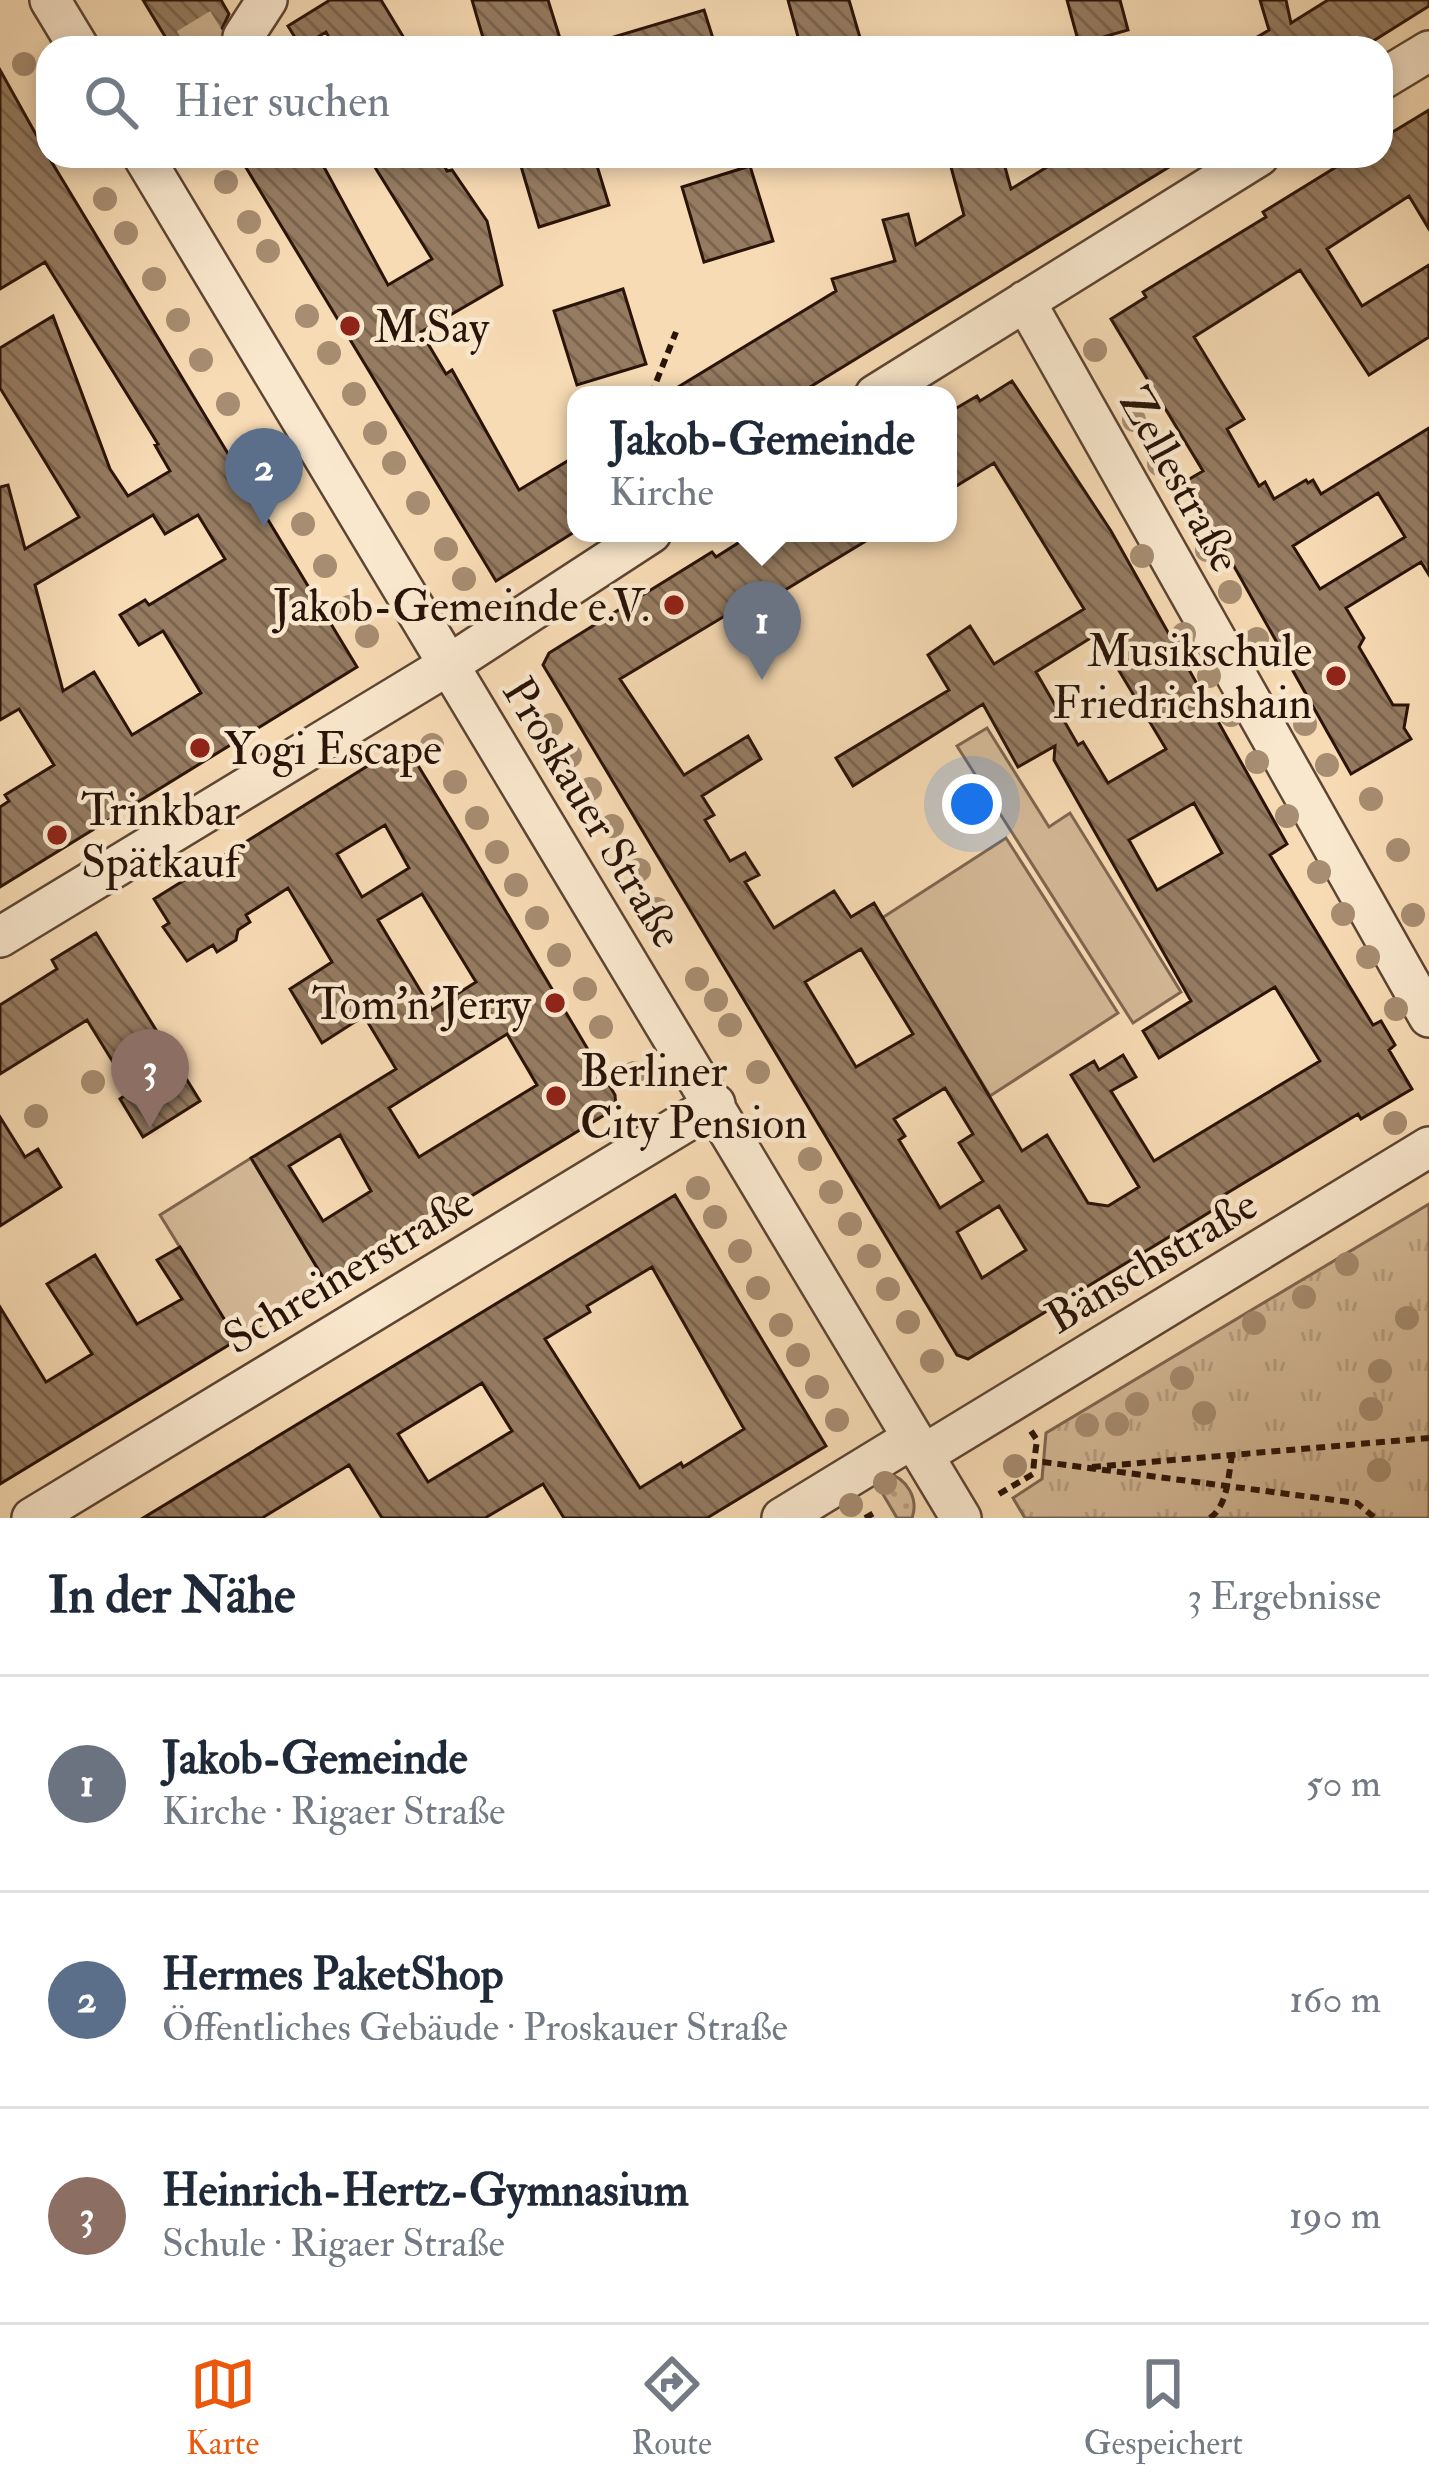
<!DOCTYPE html>
<html lang="de">
<head>
<meta charset="utf-8">
<style>
  :root { --surface:#fff; --page:#f2f2f3; --text:#1f2937; --muted:#747a83; --line:#e0e1e3; --accent:#ea580c }
  body { margin:0; font-family:"IM FELL Double Pica",serif; background:var(--page); color:var(--text) }
  .you { position:absolute; left:972px; top:804px; width:42px; height:42px; margin:-30px; border:9px solid #fff; border-radius:50%; background:#1a73e8; box-shadow:0 0 0 18px #1a73e833 }
  .badge { display:grid; place-items:center; width:78px; height:78px; border-radius:50%; background:var(--accent); color:#fff; font-size:39px; font-weight:700 }
  .pin { position:absolute; translate:-50% -99px; filter:drop-shadow(0 3px 6px #0008) }
  .pin::after { content:''; position:absolute; top:63px; width:42px; height:36px; background:inherit; clip-path:polygon(0 0,100% 0,50% 100%) }
  .popup { position:absolute; left:567px; top:386px; width:390px; height:156px; box-sizing:border-box; display:grid; place-content:center; border-radius:24px; background:var(--surface); filter:drop-shadow(0 3px 9px #0005); font-size:39px; white-space:nowrap; color:var(--muted) }
  .popup b { font-size:45px; color:var(--text) }
  .popup::after { content:''; position:absolute; left:50%; top:100%; margin-left:-24px; border:24px solid transparent; border-top-color:var(--surface) }
  .list { margin:0; padding:0; list-style:none }
  h2 { display:flex; justify-content:space-between; align-items:center; height:156px; margin:0; padding:0 48px; font-size:51px }
  h2 small { font-size:39px; font-weight:400; color:var(--muted) }
  .list li { display:grid; grid-template-columns:78px 1fr auto; gap:36px; align-items:center; box-sizing:border-box; height:216px; padding:0 48px; border-top:3px solid var(--line) }
  .list b { display:block; font-size:45px; white-space:nowrap }
  .list p { margin:0; font-size:39px; white-space:nowrap; color:var(--muted) }
  .list em { font-size:39px; font-style:normal; color:var(--muted) }
  .icon { flex:none; width:66px; height:66px; fill:none; stroke:currentColor; stroke-width:2; stroke-linecap:round; stroke-linejoin:round }
  .map { position:relative; flex:none; width:1429px; height:1518px; overflow:hidden }
  .search { position:absolute; background:var(--surface); box-shadow:0 6px 18px #0003; left:36px; right:36px; top:36px; height:132px; display:flex; align-items:center; gap:30px; box-sizing:border-box; padding:0 42px; border-radius:36px; color:var(--muted); font-size:45px }
  .sheet { height:804px; background:var(--surface) }
  nav { display:flex; justify-content:space-around; align-items:center; box-sizing:border-box; height:168px; border-top:3px solid var(--line); background:var(--surface); font-size:33px; color:var(--muted) }
  nav a { display:grid; justify-items:center; gap:6px }
  nav .on { color:var(--accent) }
  .map>svg:first-child { display:block }
</style>
</head>
<body>
<div class="map">
<svg width="1429" height="1518" viewBox="0 0 1429 1518">
  <defs>
    <pattern id="grass-dots" width="8" height="8" patternUnits="userSpaceOnUse" patternTransform="scale(3)"><rect width="8" height="8" fill="#d4b997"/><path d="M2 2h.1M6 6h.1" fill="none" stroke="#b69e81" stroke-width="1.8" stroke-linecap="round"/></pattern>
    <pattern id="park-tufts" width="24" height="20" patternUnits="userSpaceOnUse" patternTransform="scale(3)"><rect width="24" height="20" fill="#d4b997"/><path d="M3 7l-1-3M5 7V3M7 7l1-3M15 17l-1-3M17 17v-4M19 17l1-3" fill="none" stroke="#b69e81"/></pattern>
    <pattern id="building-back-hatch" width="6" height="6" patternUnits="userSpaceOnUse" patternTransform="scale(3)"><rect width="6" height="6" fill="#957b61"/><path d="M-1 5l2 2M0 0l6 6M5-1l2 2" fill="none" stroke="#7a644e"/></pattern>
  </defs>
  <rect width="100%" height="100%" fill="#f7dbb4"/>
  <filter id="stains"><feTurbulence type="fractalNoise" baseFrequency=".00167" numOctaves="4"/><feColorMatrix values="0 0 0 0 .2 0 0 0 0 .09 0 0 0 0 .02 0 0 0 .5 -.17"/></filter>
  <radialGradient id="worn" r=".72"><stop offset=".6" stop-color="#630" stop-opacity="0"/><stop offset="1" stop-color="#630" stop-opacity=".3"/></radialGradient>
  <path fill="url(#grass-dots)" stroke="#7f6650" stroke-width="3" d="M 887,1473 C 907,1478 919,1499 912,1518 L 897,1518 L 874,1479 Z"/>
  <path fill="url(#park-tufts)" stroke="#7f6650" stroke-width="3" d="M 1429,1204 L 1429,1518 L 1025,1518 L 1013,1498 L 1042,1479 L 1046,1433 Z"/>
  <path fill="#d4b997" stroke="#7f6650" stroke-width="3" d="M 987,728 L 1049,827 L 1070,813 L 1181,992 L 1133,1023 L 957,746 Z
    M 1006,838 L 1118,1013 L 990,1096 L 882,918 Z
    M 251,1158 L 327,1284 L 237,1340 L 160,1215 Z"/>
  <path fill="url(#building-back-hatch)" stroke="#2a1308" stroke-width="3" fill-rule="evenodd" d="M 143,0 L 221,0 L 229,14 L 219,35 L 222,48 L 172,48 Z
    M 330,0 L 381,0 L 410,48 L 335,48 L 326,32 L 301,47 L 288,26 Z
    M 472,0 L 548,0 L 563,48 L 486,48 Z
    M 788,0 L 849,0 L 863,48 L 801,48 Z
    M 1067,0 L 1120,0 L 1128,30 L 1079,44 Z
    M 1260,0 L 1286,0 L 1291,23 L 1328,0 L 1429,0 L 1429,6 L 1362,48 L 1239,48 L 1269,30 Z
    M 704,10 L 716,48 L 601,48 L 600,41 Z
    M 0,70 L 48,156 L 357,667 L 0,887 L 0,807 L 9,801 L 5,795 L 54,765 L 19,709 L 0,720 L 0,487 L 8,485 L 25,549 L 79,517 L 0,388 L 0,348 L 53,316 L 110,469 L 128,496 L 170,471 L 155,445 L 158,444 L 45,262 L 0,289 ZM 153,515 L 165,534 L 198,515 L 225,559 L 149,605 L 145,600 L 120,615 L 139,645 L 163,631 L 201,693 L 132,735 L 94,672 L 63,691 L 35,585 Z
    M 1429,110 L 1429,229 L 1409,196 L 1327,249 L 1362,306 L 1429,265 L 1429,337 L 1369,375 L 1300,270 L 1194,337 L 1244,419 L 1227,429 L 1259,486 L 1265,482 L 1274,499 L 1306,480 L 1308,483 L 1313,480 L 1321,494 L 1429,428 L 1429,575 L 1421,562 L 1346,608 L 1364,638 L 1359,647 L 1393,705 L 1408,705 L 1404,728 L 1411,739 L 1351,774 L 1186,481 L 1203,471 L 1111,319 L 1146,297 L 1143,292 L 1266,217 L 1263,212 L 1354,156 L 1381,156 L 1381,139 ZM 1378,493 L 1405,537 L 1320,589 L 1293,546 Z
    M 239,156 L 318,156 L 388,285 L 432,259 L 368,156 L 439,156 L 447,171 L 452,170 L 487,221 L 502,285 L 421,332 L 446,374 L 452,370 L 519,490 L 576,456 L 576,531 L 496,581 Z
    M 518,156 L 594,156 L 609,205 L 539,227 Z
    M 948,156 L 1002,156 L 1011,189 L 1065,156 L 1187,156 L 797,395 L 665,395 L 836,291 L 832,279 L 895,261 L 883,220 L 908,214 L 916,245 L 964,215 Z
    M 750,166 L 773,241 L 704,262 L 682,187 Z
    M 623,289 L 646,364 L 577,385 L 554,311 Z
    M 1012,381 L 1111,531 L 1287,844 L 1270,855 L 1373,1025 L 1381,1021 L 1395,1045 L 1389,1050 L 1412,1089 L 1361,1119 L 1358,1114 L 1214,1201 L 1218,1207 L 1192,1223 L 968,1359 L 957,1355 L 543,665 L 549,653 L 712,552 L 716,557 L 754,533 L 879,533 L 749,612 L 747,609 L 730,618 L 728,614 L 620,679 L 684,775 L 748,736 L 761,759 L 702,796 L 714,815 L 705,820 L 730,861 L 745,853 L 759,875 L 745,882 L 774,928 L 834,891 L 851,917 L 874,903 L 1022,1151 L 1047,1135 L 1088,1203 L 1108,1206 L 1139,1187 L 1071,1075 L 1094,1061 L 1099,1070 L 1123,1055 L 1136,1077 L 1111,1091 L 1154,1161 L 1320,1061 L 1275,987 L 1159,1058 L 1143,1031 L 1191,1001 L 1054,760 L 1055,746 L 1018,767 L 983,704 L 853,786 L 836,758 L 949,690 L 928,655 L 970,626 L 994,664 L 1084,609 L 994,463 L 948,491 L 948,413 L 977,396 L 980,401 ZM 1097,634 L 1166,749 L 1108,783 L 1083,742 L 1078,745 L 1036,672 ZM 1194,803 L 1222,853 L 1157,890 L 1129,840 ZM 861,949 L 913,1034 L 856,1067 L 805,982 ZM 945,1088 L 973,1134 L 959,1143 L 983,1181 L 940,1208 L 899,1140 L 905,1136 L 894,1119 ZM 999,1206 L 1026,1250 L 982,1278 L 957,1232 Z
    M 398,747 L 408,749 L 461,836 L 615,1095 L 616,1108 L 327,1284 L 251,1158 L 396,1069 L 364,1016 L 322,1043 L 290,989 L 332,962 L 288,888 L 246,915 L 250,922 L 238,930 L 236,940 L 217,952 L 213,945 L 187,961 L 163,927 L 169,923 L 154,899 ZM 385,825 L 409,868 L 362,897 L 337,854 ZM 422,894 L 476,982 L 432,1010 L 378,920 ZM 507,1034 L 537,1085 L 419,1157 L 389,1108 ZM 340,1135 L 371,1191 L 323,1221 L 289,1166 Z
    M 96,933 L 200,1101 L 143,1137 L 120,1099 L 131,1091 L 87,1020 L 0,1074 L 0,1005 L 57,969 L 52,960 Z
    M 0,1117 L 25,1157 L 38,1149 L 61,1187 L 0,1226 Z
    M 675,1195 L 826,1446 L 707,1518 L 564,1518 L 543,1484 L 485,1518 L 382,1518 L 349,1465 L 262,1518 L 143,1518 ZM 652,1267 L 744,1429 L 683,1467 L 681,1463 L 640,1488 L 545,1339 L 590,1312 L 587,1306 ZM 482,1383 L 512,1431 L 428,1482 L 398,1434 Z
    M 180,1247 L 237,1340 L 0,1484 L 0,1307 L 46,1382 L 92,1354 L 47,1284 L 95,1255 L 137,1324 L 182,1299 L 157,1260 Z"/>
  <g fill="none" stroke-linecap="round" stroke-linejoin="round">
    <path stroke="#ceb392" stroke-width="39" stroke-dasharray="39 20" stroke-linecap="butt" d="M 187,48 L 233,20"/>
    <g stroke="#5d4533" stroke-width="44">
      <path id="minor" d="M 50,0 L 79,48
        M 243,37 L 267,0
        M 1381,80 L 1429,51
        M 143,156 L 961,1518
        M 1025,301 L 1429,1017
        M 875,395 L 1259,156
        M 0,937 L 450,664 L 651,533
        M 923,1455 L 1429,1147
        M 32,1518 L 715,1104
        M 782,1518 L 913,1438"/>
    </g>
    <path stroke="#2a1308" stroke-width="6" stroke-dasharray="9 6" stroke-linecap="butt" d="M 1053,156 L 1056,162
      M 651,395 L 676,332
      M 1031,1431 L 1037,1440 L 1034,1462
      M 1092,1467 L 1429,1438
      M 999,1494 L 1033,1474 L 1034,1462 L 1043,1462 L 1357,1503 L 1375,1518
      M 865,1518 L 874,1513
      M 1210,1518 C 1228,1505 1228,1476 1232,1456"/>
    <use href="#minor" stroke="#fae8ce" stroke-width="39"/>
  </g>
  <g fill="#a78d71">
    <circle cx="24" cy="64" r="12"/>
    <circle cx="226" cy="182" r="12"/>
    <circle cx="105" cy="199" r="12"/>
    <circle cx="249" cy="222" r="12"/>
    <circle cx="126" cy="233" r="12"/>
    <circle cx="268" cy="251" r="12"/>
    <circle cx="154" cy="279" r="12"/>
    <circle cx="307" cy="316" r="12"/>
    <circle cx="178" cy="320" r="12"/>
    <circle cx="1095" cy="350" r="12"/>
    <circle cx="329" cy="353" r="12"/>
    <circle cx="201" cy="360" r="12"/>
    <circle cx="354" cy="394" r="12"/>
    <circle cx="228" cy="404" r="12"/>
    <circle cx="1134" cy="420" r="12"/>
    <circle cx="375" cy="433" r="12"/>
    <circle cx="253" cy="445" r="12"/>
    <circle cx="394" cy="463" r="12"/>
    <circle cx="1159" cy="464" r="12"/>
    <circle cx="273" cy="479" r="12"/>
    <circle cx="418" cy="503" r="12"/>
    <circle cx="303" cy="524" r="12"/>
    <circle cx="446" cy="549" r="12"/>
    <circle cx="1207" cy="550" r="12"/>
    <circle cx="1142" cy="556" r="12"/>
    <circle cx="325" cy="566" r="12"/>
    <circle cx="464" cy="579" r="12"/>
    <circle cx="1230" cy="592" r="12"/>
    <circle cx="349" cy="607" r="12"/>
    <circle cx="1184" cy="634" r="12"/>
    <circle cx="367" cy="636" r="12"/>
    <circle cx="1257" cy="639" r="12"/>
    <circle cx="1209" cy="676" r="12"/>
    <circle cx="529" cy="689" r="12"/>
    <circle cx="1231" cy="715" r="12"/>
    <circle cx="1305" cy="724" r="12"/>
    <circle cx="551" cy="725" r="12"/>
    <circle cx="432" cy="745" r="12"/>
    <circle cx="570" cy="756" r="12"/>
    <circle cx="1257" cy="762" r="12"/>
    <circle cx="1327" cy="765" r="12"/>
    <circle cx="455" cy="782" r="12"/>
    <circle cx="590" cy="789" r="12"/>
    <circle cx="1371" cy="799" r="12"/>
    <circle cx="1287" cy="816" r="12"/>
    <circle cx="477" cy="818" r="12"/>
    <circle cx="612" cy="826" r="12"/>
    <circle cx="1398" cy="850" r="12"/>
    <circle cx="497" cy="852" r="12"/>
    <circle cx="639" cy="870" r="12"/>
    <circle cx="1319" cy="872" r="12"/>
    <circle cx="516" cy="885" r="12"/>
    <circle cx="657" cy="909" r="12"/>
    <circle cx="1343" cy="914" r="12"/>
    <circle cx="1413" cy="915" r="12"/>
    <circle cx="537" cy="918" r="12"/>
    <circle cx="559" cy="955" r="12"/>
    <circle cx="1368" cy="957" r="12"/>
    <circle cx="697" cy="979" r="12"/>
    <circle cx="585" cy="989" r="12"/>
    <circle cx="716" cy="1000" r="12"/>
    <circle cx="1396" cy="1009" r="12"/>
    <circle cx="730" cy="1025" r="12"/>
    <circle cx="601" cy="1027" r="12"/>
    <circle cx="758" cy="1072" r="12"/>
    <circle cx="634" cy="1073" r="12"/>
    <circle cx="93" cy="1082" r="12"/>
    <circle cx="36" cy="1116" r="12"/>
    <circle cx="1395" cy="1123" r="12"/>
    <circle cx="792" cy="1128" r="12"/>
    <circle cx="810" cy="1159" r="12"/>
    <circle cx="698" cy="1188" r="12"/>
    <circle cx="831" cy="1192" r="12"/>
    <circle cx="715" cy="1217" r="12"/>
    <circle cx="850" cy="1224" r="12"/>
    <circle cx="740" cy="1251" r="12"/>
    <circle cx="869" cy="1256" r="12"/>
    <circle cx="1347" cy="1264" r="12"/>
    <circle cx="758" cy="1288" r="12"/>
    <circle cx="888" cy="1289" r="12"/>
    <circle cx="1304" cy="1297" r="12"/>
    <circle cx="1407" cy="1318" r="12"/>
    <circle cx="908" cy="1322" r="12"/>
    <circle cx="1254" cy="1323" r="12"/>
    <circle cx="781" cy="1325" r="12"/>
    <circle cx="798" cy="1355" r="12"/>
    <circle cx="932" cy="1361" r="12"/>
    <circle cx="1380" cy="1371" r="12"/>
    <circle cx="1182" cy="1378" r="12"/>
    <circle cx="817" cy="1387" r="12"/>
    <circle cx="1137" cy="1404" r="12"/>
    <circle cx="1371" cy="1409" r="12"/>
    <circle cx="1204" cy="1413" r="12"/>
    <circle cx="837" cy="1420" r="12"/>
    <circle cx="1117" cy="1424" r="12"/>
    <circle cx="1087" cy="1425" r="12"/>
    <circle cx="1015" cy="1466" r="12"/>
    <circle cx="1379" cy="1470" r="12"/>
    <circle cx="885" cy="1483" r="12"/>
    <circle cx="851" cy="1505" r="12"/>
  </g>
  <g fill="#8f2418" stroke="#fae8ce" stroke-width="4.5">
    <circle cx="350" cy="326" r="12"/>
    <circle cx="674" cy="605" r="12"/>
    <circle cx="1336" cy="676" r="12"/>
    <circle cx="200" cy="748" r="12"/>
    <circle cx="57" cy="835" r="12"/>
    <circle cx="555" cy="1003" r="12"/>
    <circle cx="556" cy="1096" r="12"/>
  </g>
  <g text-anchor="middle" stroke-width="9" stroke-linejoin="round" paint-order="stroke">
    <g font-size="45" fill="#2a1308" stroke="#fae8ce" text-anchor="start">
      <text x="374" y="342">M.Say</text>
      <text x="650" y="621" text-anchor="end">Jakob-Gemeinde e.V.</text>
      <text x="1312" y="666" text-anchor="end">Musikschule<tspan x="1312" dy="52">Friedrichshain</tspan></text>
      <text x="224" y="764">Yogi Escape</text>
      <text x="81" y="825">Trinkbar<tspan x="81" dy="52">Spätkauf</tspan></text>
      <text x="531" y="1019" text-anchor="end">Tom’n’Jerry</text>
      <text x="580" y="1086">Berliner<tspan x="580" dy="52">City Pension</tspan></text>
    </g>
    <g font-size="45" fill="#2a1308" stroke="#fae8ce">
      <text transform="translate(1181 479) rotate(61)" y="16">Zellestraße</text>
      <text transform="translate(594 812) rotate(59)" y="16">Proskauer Straße</text>
      <text transform="translate(1151 1260) rotate(-31)" y="16">Bänschstraße</text>
      <text transform="translate(348 1269) rotate(-31)" y="16">Schreinerstraße</text>
    </g>
  </g>
  <rect width="100%" height="100%" filter="url(#stains)"/>
  <rect width="100%" height="100%" fill="url(#worn)"/>
</svg>
<div class="you"></div>
<div class="pin badge" style="left:762px;top:680px;background:#6b7280">1</div>
<div class="popup"><b>Jakob-Gemeinde</b>Kirche</div>
<div class="pin badge" style="left:264px;top:527px;background:#5c6f8a">2</div>
<div class="pin badge" style="left:150px;top:1128px;background:#8d6e63">3</div>
<div class="search"><svg class="icon" aria-label="search" viewBox="0 0 24 24"><circle cx="10" cy="10" r="6"/><path d="M15 15l6 6"/></svg>Hier suchen</div>
</div>
<section class="sheet">
<h2>In der Nähe<small>3 Ergebnisse</small></h2>
<ul class="list">
<li><span class="badge" style="background:#6b7280">1</span><div><b>Jakob-Gemeinde</b><p>Kirche · Rigaer Straße</p></div><em>50 m</em></li>
<li><span class="badge" style="background:#5c6f8a">2</span><div><b>Hermes PaketShop</b><p>Öffentliches Gebäude · Proskauer Straße</p></div><em>160 m</em></li>
<li><span class="badge" style="background:#8d6e63">3</span><div><b>Heinrich-Hertz-Gymnasium</b><p>Schule · Rigaer Straße</p></div><em>190 m</em></li>
</ul>
</section>
<nav>
<a class="on"><svg class="icon" aria-label="map" viewBox="0 0 24 24"><path d="M3 6l6-2 6 2 6-2v14l-6 2-6-2-6 2zM9 4v14M15 6v14"/></svg>Karte</a>
<a><svg class="icon" aria-label="directions" viewBox="0 0 24 24"><path d="M12 3l9 9-9 9-9-9zM9 14v-3h6M13 9l2 2-2 2"/></svg>Route</a>
<a><svg class="icon" aria-label="saved" viewBox="0 0 24 24"><path d="M7 4h10v16l-5-4-5 4z"/></svg>Gespeichert</a>
</nav>
</body>
</html>
